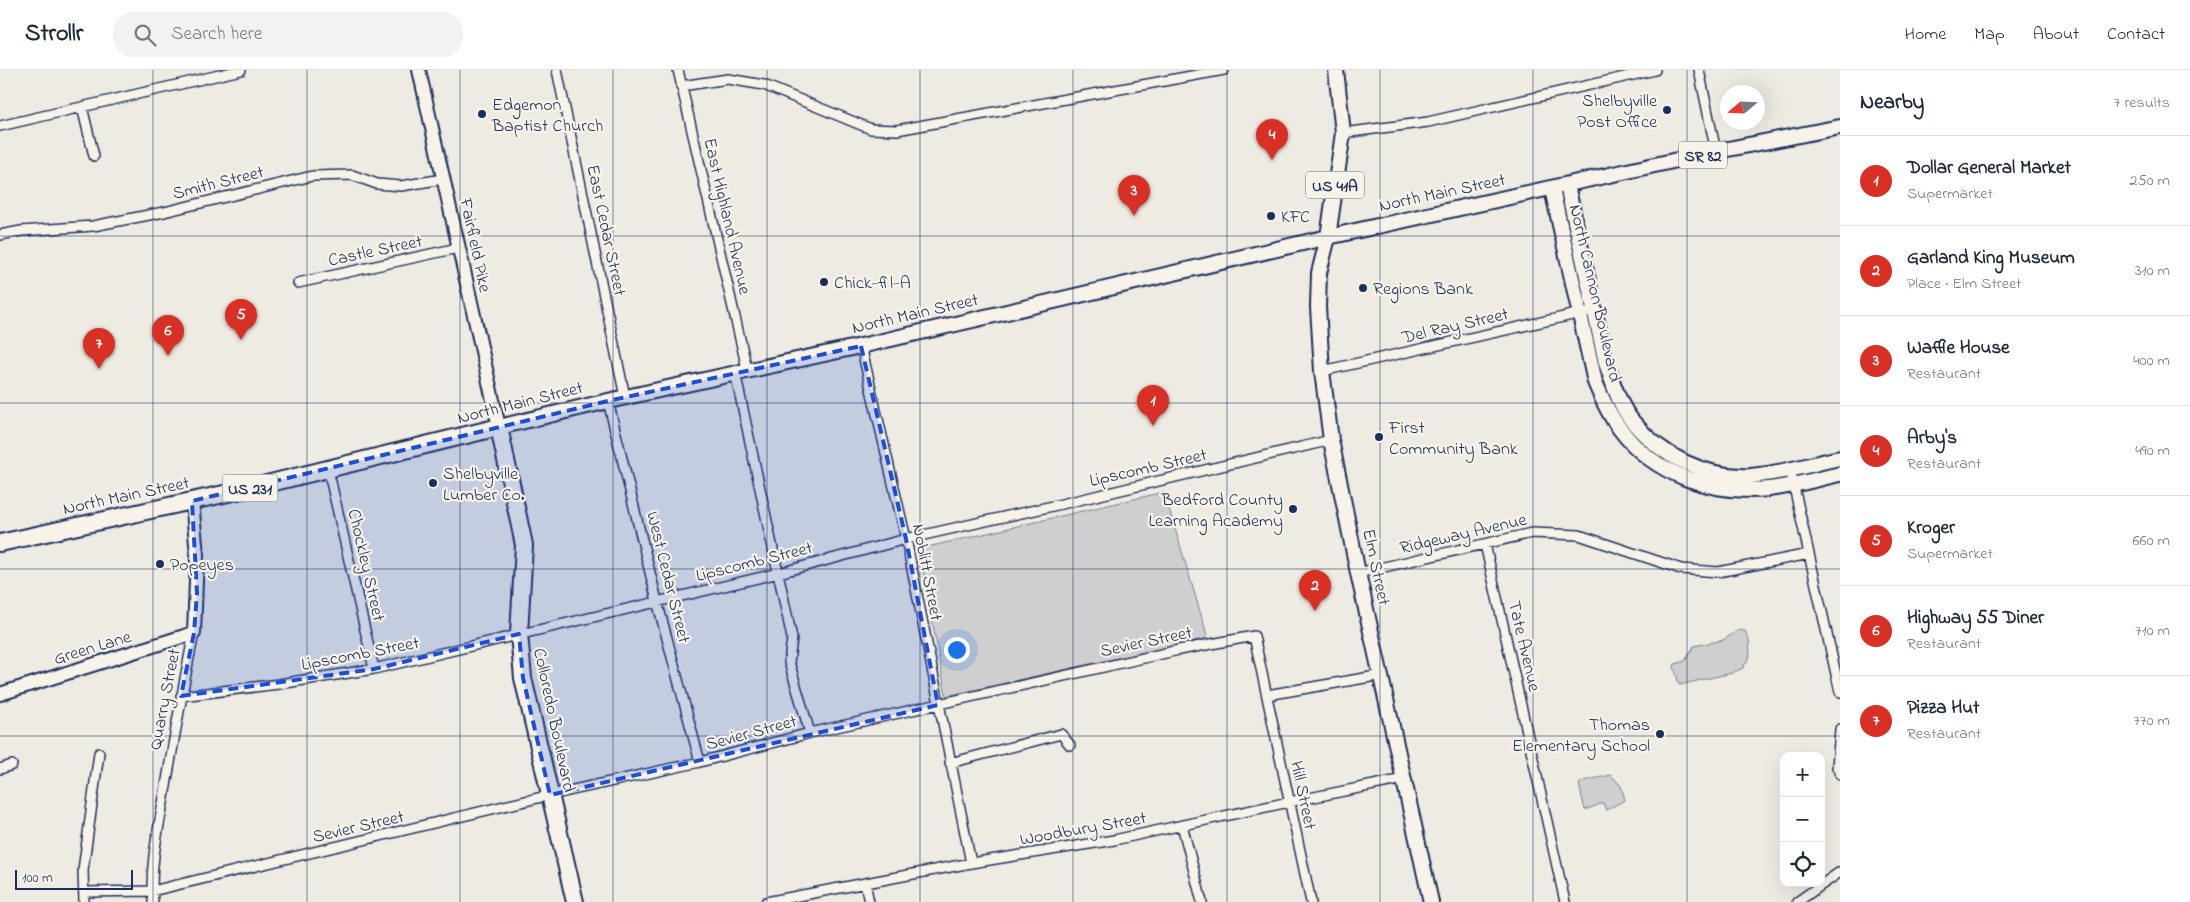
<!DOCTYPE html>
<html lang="en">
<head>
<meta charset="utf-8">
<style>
  :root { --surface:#fff; --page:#f2f2f3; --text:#1f2937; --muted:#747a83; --line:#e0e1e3; --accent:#d93025 }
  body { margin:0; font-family:"Indie Flower",sans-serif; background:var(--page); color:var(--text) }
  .controls { position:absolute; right:15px; bottom:15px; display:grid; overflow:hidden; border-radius:10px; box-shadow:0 5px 20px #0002 }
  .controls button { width:45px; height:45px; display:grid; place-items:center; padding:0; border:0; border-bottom:1px solid var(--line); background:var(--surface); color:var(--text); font:25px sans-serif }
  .compass { position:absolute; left:1720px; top:15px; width:45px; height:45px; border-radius:50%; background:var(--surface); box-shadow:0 5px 20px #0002; rotate:251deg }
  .scale { position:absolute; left:15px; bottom:12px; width:118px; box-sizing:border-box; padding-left:5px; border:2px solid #1b2f5e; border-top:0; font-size:14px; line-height:18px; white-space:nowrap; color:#1b2f5e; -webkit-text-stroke:4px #f7f3e8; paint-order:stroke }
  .you { position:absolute; left:956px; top:579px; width:18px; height:18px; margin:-12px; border:4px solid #fff; border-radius:50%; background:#1a73e8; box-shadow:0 0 0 8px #1a73e833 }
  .badge { display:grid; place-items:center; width:32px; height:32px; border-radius:50%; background:var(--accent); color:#fff; font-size:16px; font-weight:700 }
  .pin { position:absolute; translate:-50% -41px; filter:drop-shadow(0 1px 2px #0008) }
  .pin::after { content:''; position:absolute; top:26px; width:18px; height:15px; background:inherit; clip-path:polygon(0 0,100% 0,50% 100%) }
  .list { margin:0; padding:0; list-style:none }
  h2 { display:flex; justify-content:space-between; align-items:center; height:65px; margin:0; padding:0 20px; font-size:21px }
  h2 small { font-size:16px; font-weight:400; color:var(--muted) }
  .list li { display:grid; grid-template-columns:32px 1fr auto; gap:15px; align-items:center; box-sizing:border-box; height:90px; padding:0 20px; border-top:1px solid var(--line) }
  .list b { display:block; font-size:19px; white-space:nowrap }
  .list p { margin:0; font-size:16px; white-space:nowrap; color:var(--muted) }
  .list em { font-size:16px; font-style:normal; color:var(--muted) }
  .icon { flex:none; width:28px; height:28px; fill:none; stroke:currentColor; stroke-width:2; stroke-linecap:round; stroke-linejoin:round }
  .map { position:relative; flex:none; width:1840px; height:832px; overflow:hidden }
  header { display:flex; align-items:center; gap:30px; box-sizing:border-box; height:70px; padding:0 25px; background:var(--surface); border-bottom:1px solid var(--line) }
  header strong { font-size:24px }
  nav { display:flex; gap:28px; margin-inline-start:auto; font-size:18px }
  .search { width:350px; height:45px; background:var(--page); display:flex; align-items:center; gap:12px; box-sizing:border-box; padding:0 18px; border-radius:20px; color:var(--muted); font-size:19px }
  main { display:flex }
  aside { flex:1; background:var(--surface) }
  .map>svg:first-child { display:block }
</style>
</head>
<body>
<header>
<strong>Strollr</strong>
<div class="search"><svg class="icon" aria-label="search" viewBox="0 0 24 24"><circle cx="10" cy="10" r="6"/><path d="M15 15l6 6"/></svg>Search here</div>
<nav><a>Home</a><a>Map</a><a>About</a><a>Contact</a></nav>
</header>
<main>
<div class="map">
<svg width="1840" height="832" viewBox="0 0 1840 832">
  <rect width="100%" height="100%" fill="#eeebe2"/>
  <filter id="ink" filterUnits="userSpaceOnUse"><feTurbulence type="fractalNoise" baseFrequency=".02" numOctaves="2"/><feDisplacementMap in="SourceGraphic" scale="10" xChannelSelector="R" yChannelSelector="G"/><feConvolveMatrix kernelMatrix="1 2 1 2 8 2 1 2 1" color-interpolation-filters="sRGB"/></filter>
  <g filter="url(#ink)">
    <path fill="#cfcfcf" stroke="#757f96" d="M 1164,422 L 1208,568 L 946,626 L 919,479 Z
      M 1739,560 L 1745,561 L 1749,569 L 1750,586 L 1743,598 L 1732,603 L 1679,615 L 1674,596 L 1675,594 L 1685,591 L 1694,576 L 1723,570 Z
      M 1611,705 L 1621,716 L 1625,730 L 1606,740 L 1603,733 L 1585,740 L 1579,714 L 1584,711 Z"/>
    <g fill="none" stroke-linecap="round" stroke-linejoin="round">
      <g stroke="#1b2f5e" stroke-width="12">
        <path id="street" d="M 557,0 L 625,327
          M 678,0 L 747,299
          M 1699,0 L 1716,82
          M 681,16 L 728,9 L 764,15 L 871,59 L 897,60 L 1224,0
          M 82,37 L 94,86
          M 0,56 L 241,0
          M 1343,63 L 1428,52 L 1655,0
          M 0,165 L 21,161 L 93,156 L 164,142 L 312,106 L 352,105 L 377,114 L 401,116 L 443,109
          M 298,213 L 458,178
          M 861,276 L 906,469 L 971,793
          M 1322,301 L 1595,240
          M 735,302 L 792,568 L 789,592 L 810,663
          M 608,331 L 657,531 L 700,692
          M 328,399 L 374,599
          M 1790,399 L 1840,622
          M 1485,474 L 1565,832
          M 1358,503 L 1532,463 L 1579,465 L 1681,499 L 1718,502 L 1809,484
          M 1267,625 L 1382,605
          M 181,626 L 279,614 L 374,599 L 779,503 L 906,469 L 1066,433 L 1331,370
          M 1840,659 L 1837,697 L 1840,704
          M 950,693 L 1061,664 L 1070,675
          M 0,699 L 12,695
          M 1182,755 L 1202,832
          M 865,813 L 869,832
          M 84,822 L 152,821 L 550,725 L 700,692 L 810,663 L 1179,580 L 1254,566 L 1311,832
          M 84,832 L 83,800 L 99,683
          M 153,832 C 149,796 159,757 165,722 C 174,669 183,616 194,563
          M 766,832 L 971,793 L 1114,770 L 1289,732 L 1404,709
          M 1797,832 L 1840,802"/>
      </g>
      <g stroke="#1b2f5e" stroke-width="16">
        <path id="secondary" d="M 419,0 L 499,357
          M 0,624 L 194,563 L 197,485 L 192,431"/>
      </g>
      <g stroke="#1b2f5e" stroke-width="18">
        <path id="primary" d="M 1336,0 L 1343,63 L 1328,167 L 1319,203 L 1318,237 L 1322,301 L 1331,370 L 1358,503 L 1431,832
          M 1567,115 L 1606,293 C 1613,313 1619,335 1633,352 C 1661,386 1705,408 1750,406 C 1780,404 1811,394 1840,388
          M 1552,119 L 1595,312 C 1602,329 1609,345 1620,359 C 1654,405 1714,425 1769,419 C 1793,416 1817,409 1840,404
          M 499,357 L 608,331 L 861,276 L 1328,167 L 1718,81 L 1840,57"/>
      </g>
      <g stroke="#1b2f5e" stroke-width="20">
        <path id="highway" d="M 0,473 L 242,420 L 499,357 L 524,475 L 519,564 L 523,608 L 575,832"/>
      </g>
      <use href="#street" stroke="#f7f3e8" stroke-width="9"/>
      <use href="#secondary" stroke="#f7f3e8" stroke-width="12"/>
      <use href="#primary" stroke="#f7f3e8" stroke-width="14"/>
      <use href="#highway" stroke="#f7f3e8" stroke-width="16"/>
    </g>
  </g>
  <path fill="#1d4ed8" fill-opacity="0.2" stroke="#1d4ed8" stroke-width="4" stroke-dasharray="10 6" stroke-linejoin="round" d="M 861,276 L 906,469 L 938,635 L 550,725 L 523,608 L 519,564 L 374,599 L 181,626 L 194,563 L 197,523 L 192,431 L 608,331 Z"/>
  <path fill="none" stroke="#1b2f5e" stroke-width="1" stroke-opacity="0.55" d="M 153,0 L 153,832M 307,0 L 307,832M 460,0 L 460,832M 613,0 L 613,832M 767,0 L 767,832M 920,0 L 920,832M 1073,0 L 1073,832M 1227,0 L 1227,832M 1380,0 L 1380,832M 1533,0 L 1533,832M 1687,0 L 1687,832M 0,166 L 1840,166M 0,333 L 1840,333M 0,499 L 1840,499M 0,666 L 1840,666"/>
  <g fill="#1b2f5e" stroke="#f7f3e8" stroke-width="2">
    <circle cx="1667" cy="40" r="5"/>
    <circle cx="482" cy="44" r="5"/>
    <circle cx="1271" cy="146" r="5"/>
    <circle cx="824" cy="212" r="5"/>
    <circle cx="1363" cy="218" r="5"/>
    <circle cx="1379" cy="367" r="5"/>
    <circle cx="433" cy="413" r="5"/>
    <circle cx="1293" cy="439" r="5"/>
    <circle cx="160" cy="494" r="5"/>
    <circle cx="1660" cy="664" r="5"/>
  </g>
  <g text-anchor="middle" stroke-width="4.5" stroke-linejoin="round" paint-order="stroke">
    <g fill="#f7f3e8" stroke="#5d6a87" stroke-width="1">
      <rect x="1679" y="71.5" width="48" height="27" rx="4"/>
      <rect x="1306" y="101.5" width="58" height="27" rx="4"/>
      <rect x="222.5" y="404.5" width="55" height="27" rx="4"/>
    </g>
    <g font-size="16" font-weight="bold" fill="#1b2f5e">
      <text x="1703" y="91">SR 82</text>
      <text x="1335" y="121">US 41A</text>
      <text x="250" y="424">US 231</text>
    </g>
    <g font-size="18" fill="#1b2f5e" stroke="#f7f3e8" text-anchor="start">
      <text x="1657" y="36" text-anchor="end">Shelbyville<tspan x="1657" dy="21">Post Office</tspan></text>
      <text x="492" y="40">Edgemon<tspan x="492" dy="21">Baptist Church</tspan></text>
      <text x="1281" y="152">KFC</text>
      <text x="834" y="218">Chick-fil-A</text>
      <text x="1373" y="224">Regions Bank</text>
      <text x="1389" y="363">First<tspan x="1389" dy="21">Community Bank</tspan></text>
      <text x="443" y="409">Shelbyville<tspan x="443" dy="21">Lumber Co.</tspan></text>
      <text x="1283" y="435" text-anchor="end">Bedford County<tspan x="1283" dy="21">Learning Academy</tspan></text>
      <text x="170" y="500">Popeyes</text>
      <text x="1650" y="660" text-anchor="end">Thomas<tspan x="1650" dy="21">Elementary School</tspan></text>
    </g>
    <g font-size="18" fill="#1b2f5e" stroke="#f7f3e8">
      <text transform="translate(218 112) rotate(-14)" y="6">Smith Street</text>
      <text transform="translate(1442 122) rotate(-12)" y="6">North Main Street</text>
      <text transform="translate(728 146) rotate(77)" y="6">East Highland Avenue</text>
      <text transform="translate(607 160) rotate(78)" y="6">East Cedar Street</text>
      <text transform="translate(476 175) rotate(78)" y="6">Fairfield Pike</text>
      <text transform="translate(375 180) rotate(-12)" y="6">Castle Street</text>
      <text transform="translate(1596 223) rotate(77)" y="6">North Cannon Boulevard</text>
      <text transform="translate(915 243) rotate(-13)" y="6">North Main Street</text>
      <text transform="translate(1455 255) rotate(-13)" y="6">Del Ray Street</text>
      <text transform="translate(520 332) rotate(-14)" y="6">North Main Street</text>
      <text transform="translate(1148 397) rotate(-13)" y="6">Lipscomb Street</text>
      <text transform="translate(126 425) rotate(-12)" y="6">North Main Street</text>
      <text transform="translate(1463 463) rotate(-13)" y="6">Ridgeway Avenue</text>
      <text transform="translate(754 491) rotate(-14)" y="6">Lipscomb Street</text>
      <text transform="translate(367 495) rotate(77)" y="6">Chockley Street</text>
      <text transform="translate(1377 497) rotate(78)" y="6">Elm Street</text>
      <text transform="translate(928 502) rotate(79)" y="6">Noblitt Street</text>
      <text transform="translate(669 507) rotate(76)" y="6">West Cedar Street</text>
      <text transform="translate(1146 571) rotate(-12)" y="6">Sevier Street</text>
      <text transform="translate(1525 576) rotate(77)" y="6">Tate Avenue</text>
      <text transform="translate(92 577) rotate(-17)" y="6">Green Lane</text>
      <text transform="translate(360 583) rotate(-11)" y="6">Lipscomb Street</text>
      <text transform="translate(164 629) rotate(-79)" y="6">Quarry Street</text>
      <text transform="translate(555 650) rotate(78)" y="6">Colloredo Boulevard</text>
      <text transform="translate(751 662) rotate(-15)" y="6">Sevier Street</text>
      <text transform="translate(1304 725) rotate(78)" y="6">Hill Street</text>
      <text transform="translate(358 756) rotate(-13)" y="6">Sevier Street</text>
      <text transform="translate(1083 758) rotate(-10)" y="6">Woodbury Street</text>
    </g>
  </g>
</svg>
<div class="controls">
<button>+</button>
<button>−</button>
<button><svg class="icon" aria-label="locate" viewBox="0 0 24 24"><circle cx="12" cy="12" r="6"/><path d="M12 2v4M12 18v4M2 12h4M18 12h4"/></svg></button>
</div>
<svg class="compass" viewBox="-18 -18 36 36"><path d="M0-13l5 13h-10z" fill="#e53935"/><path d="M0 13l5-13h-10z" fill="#747a83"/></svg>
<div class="scale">100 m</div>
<div class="you"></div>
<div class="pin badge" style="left:1153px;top:356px">1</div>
<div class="pin badge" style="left:1315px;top:541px">2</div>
<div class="pin badge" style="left:1134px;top:146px">3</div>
<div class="pin badge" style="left:1272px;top:90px">4</div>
<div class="pin badge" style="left:241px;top:270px">5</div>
<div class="pin badge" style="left:168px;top:286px">6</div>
<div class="pin badge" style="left:99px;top:299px">7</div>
</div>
<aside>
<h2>Nearby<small>7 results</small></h2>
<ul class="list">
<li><span class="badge">1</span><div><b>Dollar General Market</b><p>Supermarket</p></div><em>250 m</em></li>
<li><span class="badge">2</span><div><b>Garland King Museum</b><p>Place · Elm Street</p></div><em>310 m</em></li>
<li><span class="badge">3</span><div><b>Waffle House</b><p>Restaurant</p></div><em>400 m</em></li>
<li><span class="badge">4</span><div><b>Arby's</b><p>Restaurant</p></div><em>490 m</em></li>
<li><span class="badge">5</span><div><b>Kroger</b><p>Supermarket</p></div><em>660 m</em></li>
<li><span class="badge">6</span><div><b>Highway 55 Diner</b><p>Restaurant</p></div><em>710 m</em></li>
<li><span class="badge">7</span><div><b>Pizza Hut</b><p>Restaurant</p></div><em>770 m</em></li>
</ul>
</aside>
</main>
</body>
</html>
